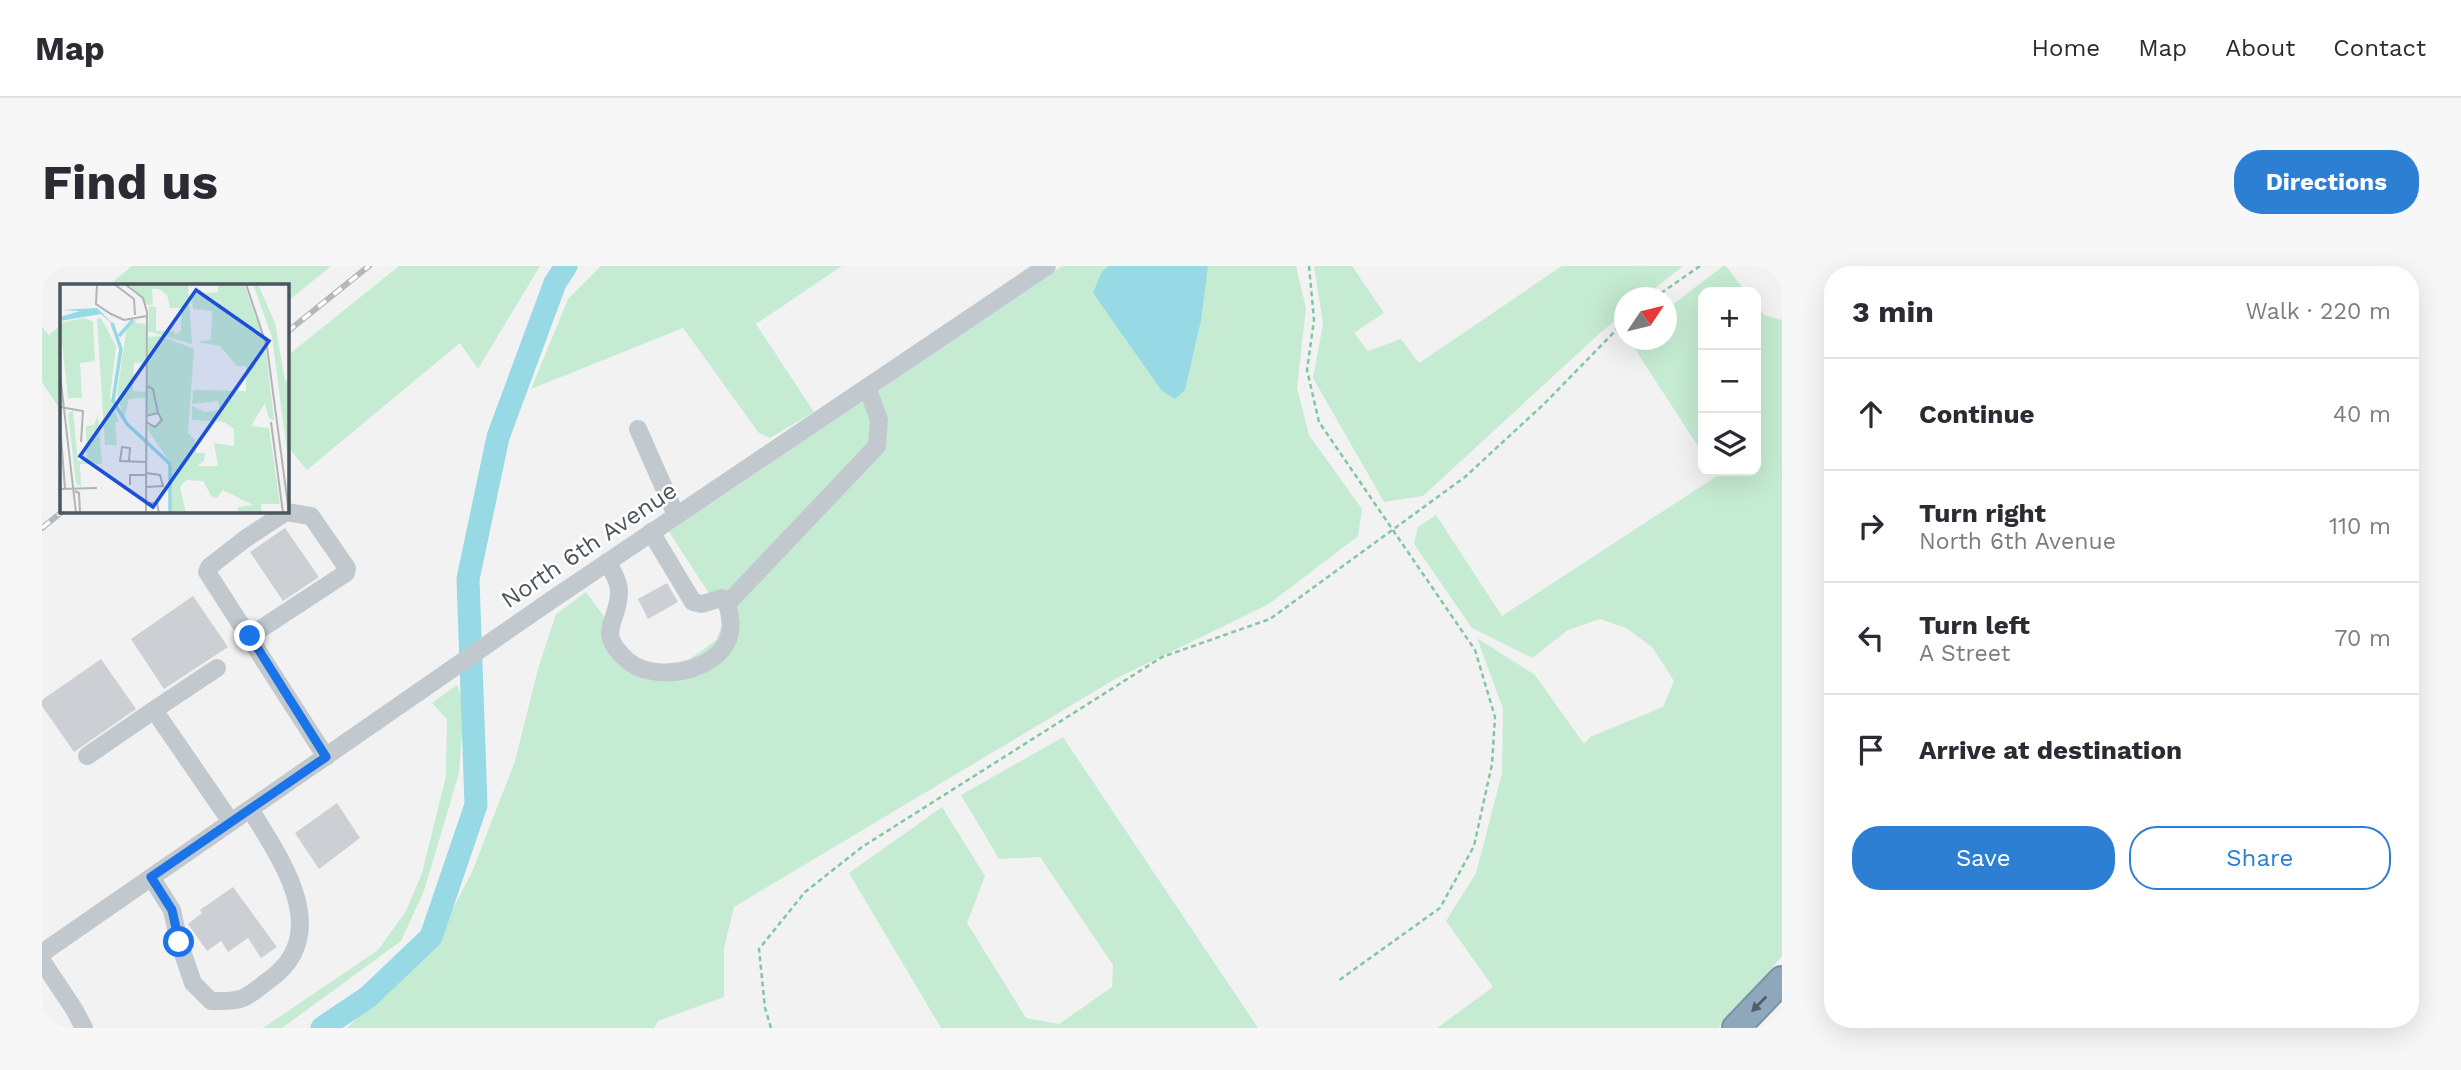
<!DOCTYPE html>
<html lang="en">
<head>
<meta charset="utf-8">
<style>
  :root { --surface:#fff; --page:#f7f7f7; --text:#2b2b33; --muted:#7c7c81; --line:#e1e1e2; --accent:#2c7fd3 }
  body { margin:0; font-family:"Work Sans",sans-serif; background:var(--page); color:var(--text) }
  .controls { position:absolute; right:21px; top:21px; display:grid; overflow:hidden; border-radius:14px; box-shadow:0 7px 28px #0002 }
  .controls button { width:63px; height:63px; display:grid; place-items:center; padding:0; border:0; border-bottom:2px solid var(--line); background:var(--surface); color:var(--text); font:35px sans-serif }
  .compass { position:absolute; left:1572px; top:21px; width:63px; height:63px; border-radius:50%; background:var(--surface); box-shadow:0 7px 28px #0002; rotate:55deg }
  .stop { position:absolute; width:21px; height:21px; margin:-16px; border:5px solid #1a73e8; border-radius:50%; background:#fff }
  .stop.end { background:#1a73e8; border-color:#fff; box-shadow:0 2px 7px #0008 }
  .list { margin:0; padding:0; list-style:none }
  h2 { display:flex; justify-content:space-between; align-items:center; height:91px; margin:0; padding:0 28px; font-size:30px }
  h2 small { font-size:23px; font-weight:400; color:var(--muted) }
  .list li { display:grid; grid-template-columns:46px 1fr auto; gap:21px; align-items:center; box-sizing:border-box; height:112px; padding:0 28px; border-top:2px solid var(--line) }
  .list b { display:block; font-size:26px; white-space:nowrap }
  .list p { margin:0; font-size:23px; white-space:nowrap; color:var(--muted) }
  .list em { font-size:23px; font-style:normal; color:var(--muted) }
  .actions { display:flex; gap:14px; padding:21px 28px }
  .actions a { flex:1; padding:16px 0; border:2px solid var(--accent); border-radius:28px; text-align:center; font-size:24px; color:var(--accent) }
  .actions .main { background:var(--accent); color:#fff }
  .icon { flex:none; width:38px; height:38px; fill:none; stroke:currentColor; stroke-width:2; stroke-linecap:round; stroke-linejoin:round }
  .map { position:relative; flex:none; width:1740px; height:762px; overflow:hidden; border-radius:28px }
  header { display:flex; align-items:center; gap:42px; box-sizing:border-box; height:98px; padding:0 35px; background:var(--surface); border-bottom:2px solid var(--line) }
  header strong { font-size:33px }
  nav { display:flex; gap:38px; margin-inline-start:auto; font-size:24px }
  .intro { display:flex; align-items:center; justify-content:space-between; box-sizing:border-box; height:168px; padding:0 42px }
  h1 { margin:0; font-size:49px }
  .button { padding:18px 32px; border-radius:28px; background:var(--accent); color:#fff; font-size:24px; font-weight:700 }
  main { display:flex; gap:42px; padding:0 42px }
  aside { flex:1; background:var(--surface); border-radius:28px; box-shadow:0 7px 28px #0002 }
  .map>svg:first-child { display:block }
</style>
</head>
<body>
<header>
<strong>Map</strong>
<nav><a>Home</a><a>Map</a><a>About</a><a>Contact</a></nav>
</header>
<div class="intro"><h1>Find us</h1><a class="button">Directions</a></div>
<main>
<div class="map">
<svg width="1740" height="762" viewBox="0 0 1740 762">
  <rect width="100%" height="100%" fill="#f3f2f2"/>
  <path fill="#c5ecd2" d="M 90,0 L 289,0 L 245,36 L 245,19 L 67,19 Z
    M 357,0 L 498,0 L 436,103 L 418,77 L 265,204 L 245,180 L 245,90 Z
    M 559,0 L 800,0 L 714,58 L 772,146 L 728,172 L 717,167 L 641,62 L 489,123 L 526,33 Z
    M 1020,0 L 1254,0 L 1264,42 L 1255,122 L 1267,169 L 1320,243 L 1316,270 L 1227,338 L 1075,412 L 692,641 L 682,682 L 682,731 L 616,755 L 612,762 L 305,762 L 394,675 L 430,606 L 473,495 L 496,403 L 514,348 L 544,326 L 591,390 L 620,401 L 648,393 L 674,374 L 683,352 L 627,266 Z
    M 1272,0 L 1310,0 L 1342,47 L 1312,67 L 1326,85 L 1359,73 L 1377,97 L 1520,0 L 1641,0 L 1602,31 L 1582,32 L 1582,47 L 1557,68 L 1381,230 L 1342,236 L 1271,112 L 1281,58 Z
    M 1681,0 L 1684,0 L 1704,26 L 1661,26 L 1661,188 L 1587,74 L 1624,74 L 1625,43 Z
    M 1714,38 L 1722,49 L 1740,54 L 1740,690 L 1693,747 L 1676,762 L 1395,762 L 1451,721 L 1404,655 L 1434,607 L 1460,507 L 1461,443 L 1435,372 L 1493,409 L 1542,478 L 1548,471 L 1621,441 L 1632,415 L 1610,381 L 1584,362 L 1558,353 L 1526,364 L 1490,392 L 1430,362 L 1372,278 L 1376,261 L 1394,249 L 1460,350 L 1675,210 L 1672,205 L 1714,205 Z
    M 19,59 L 19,145 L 0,116 L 0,61 L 7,69 Z
    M 415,419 L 422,436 L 417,507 L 382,625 L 359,675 L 240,762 L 221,762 L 336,684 L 364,645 L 380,607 L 404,510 L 405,453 L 390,437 Z
    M 1021,471 L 1216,762 L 899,762 L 807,607 L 900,541 L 943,610 L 925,657 L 984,752 L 1017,758 L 1070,721 L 1071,699 L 998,591 L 957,593 L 919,529 Z"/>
  <path fill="#97d9e4" d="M 1068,0 L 1166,0 L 1159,54 L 1143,124 L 1133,133 L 1120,125 L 1051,27 L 1060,5 Z"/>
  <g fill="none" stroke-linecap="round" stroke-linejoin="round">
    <path stroke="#97d9e4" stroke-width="23" d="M 280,762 L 326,731 L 389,671 L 434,539 L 426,313 L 456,171 L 513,17 L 524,0"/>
  </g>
  <path fill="#cccfd3" d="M 243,262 L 277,311 L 241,335 L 208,286 Z
    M 625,317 L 636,336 L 606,353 L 596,333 Z
    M 151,330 L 186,381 L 122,423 L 89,373 Z
    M 59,393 L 94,443 L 32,486 L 0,440 L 0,434 Z
    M 295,537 L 318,572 L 277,603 L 253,567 Z
    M 191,621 L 235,681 L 219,692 L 206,672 L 186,686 L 179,675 L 165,685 L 146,658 L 160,647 L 158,644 Z"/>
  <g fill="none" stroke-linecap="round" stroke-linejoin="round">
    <g stroke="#7a92a6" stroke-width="30">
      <path id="highway" d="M 1694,762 L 1740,714"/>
    </g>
    <path stroke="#80c7a0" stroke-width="2.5" stroke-dasharray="5 3.5" stroke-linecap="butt" d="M 1267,0 L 1272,54 L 1265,104 L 1277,156 L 1433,384 L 1453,451 L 1450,498 L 1432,580 L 1398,642 L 1296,715
      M 1612,32 L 1658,0
      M 729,762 L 723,742 L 717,683 L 763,626 L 820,581 L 1120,391 L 1228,353 L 1423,211 L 1503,137 L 1582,56"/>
    <path stroke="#c1c9ce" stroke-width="18" d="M 596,163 L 634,249
      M 565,296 C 571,305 577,315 577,326 C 577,357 552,366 586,395 C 617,421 697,401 688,352 C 687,344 686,338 680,332 L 660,338 L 651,336 L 609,266
      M 685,338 L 835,180 L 837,154 L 825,121
      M 208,370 L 304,307 L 305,302 L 269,250 L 244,246 L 203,273 L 167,301 L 165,306 L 284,491
      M 112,444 L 175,402
      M 45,490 L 112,444 L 189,556
      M 109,611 L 130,644 L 137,676 L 151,717 L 169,735 C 178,735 192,736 201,732 C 210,728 219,720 227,714 C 292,668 239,593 208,543
      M 0,687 L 508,335 L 1005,0
      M 0,695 L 32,743 L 42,762"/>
    <use href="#highway" stroke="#8ea7bb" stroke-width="26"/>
    <g stroke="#b4b7bb" stroke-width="6">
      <path id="rail" d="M 245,66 L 327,0
        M 0,262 L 21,245"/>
    </g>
    <use href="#rail" stroke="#fff" stroke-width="3.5" stroke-dasharray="10" stroke-linecap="butt"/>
  </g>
  <defs><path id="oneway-solid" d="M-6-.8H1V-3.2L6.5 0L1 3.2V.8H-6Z" transform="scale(1.75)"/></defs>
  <use fill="#525e66" href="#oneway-solid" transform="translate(1717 738) rotate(134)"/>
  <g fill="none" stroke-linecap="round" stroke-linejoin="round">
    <path stroke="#1a73e8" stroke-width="9" d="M 137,676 L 130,644 L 109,611 L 284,491 L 208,370"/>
  </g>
  <g text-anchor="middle" stroke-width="5" stroke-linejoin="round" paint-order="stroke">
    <g font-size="24" fill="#4b565d" stroke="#fff">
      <text transform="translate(547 279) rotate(-34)" y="8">North 6th Avenue</text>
    </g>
  </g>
  <g transform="translate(18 18)">
    <rect width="229" height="229" fill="#f3f2f2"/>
    <path d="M 69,0 L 128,0 L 132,60 L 88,47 L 89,22 L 96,23 L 96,47 L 114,47 L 115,51 L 121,47 L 122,24 L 110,24 L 107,11 L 99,5 L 92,5 L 93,21 L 87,21 ZM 158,0 L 184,0 L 205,60 L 214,136 L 209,135 L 205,119 L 191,142 L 209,144 L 220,220 L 201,220 L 202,229 L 178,229 L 178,223 L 193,221 L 163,206 L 157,214 L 152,213 L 143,197 L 126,196 L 120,203 L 126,229 L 111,229 L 111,180 L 88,146 L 88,142 L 100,140 L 99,131 L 87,130 L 88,53 L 102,52 L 134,65 L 128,149 L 135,156 L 136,169 L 145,169 L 144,177 L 137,182 L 158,182 L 154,159 L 174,162 L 174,145 L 164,138 L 132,136 L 132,122 L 145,128 L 160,126 L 158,117 L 132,120 L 133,106 L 186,107 L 186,82 L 177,82 L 160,62 L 137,58 L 151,56 L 152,27 L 133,25 L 132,11 L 158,8 ZM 193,0 L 198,0 L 215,39 L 225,97 L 229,97 L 229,183 L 212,53 ZM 77,33 L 75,39 L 86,40 L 86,79 L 74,79 L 73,107 L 86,108 L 85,114 L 69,115 L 64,134 L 57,110 L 66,48 ZM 25,34 L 33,38 L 35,77 L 20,79 L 22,114 L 8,114 L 0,39 ZM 41,34 L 56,62 L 50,113 L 59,138 L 55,138 L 57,161 L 45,161 L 37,35 ZM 13,126 L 18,177 L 27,176 L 26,142 L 34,141 L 38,131 L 42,180 L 20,180 L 21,203 L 16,199 L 8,130 Z" fill="#c5ecd2"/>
    <path d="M 37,24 L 56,43 L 41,30 L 0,37 L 0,33 L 20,27 L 0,26 Z" fill="#97d9e4"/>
    <path fill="none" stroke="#97d9e4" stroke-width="3.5" d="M 52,39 L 61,65 L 53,117 L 67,140 L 110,180 L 110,229M 59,52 L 73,36"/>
    <path fill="none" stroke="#b0b4b6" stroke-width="2" d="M 37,0 L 36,20 L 51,30 L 64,36 L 87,32M 54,0 L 74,15 L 75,31M 65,0 L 83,14 L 87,28 L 86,229M 186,0 L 207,63 L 229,229M 0,90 L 16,229M 87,102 L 93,105 L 98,129M 0,123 L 23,127 L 21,158M 86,138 L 95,143 L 102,136 L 98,129 L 86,132M 211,138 L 223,229M 0,140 L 5,205M 69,177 L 70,164 L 62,163 L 60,177 L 86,178M 70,201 L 70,191 L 86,191M 86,203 L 103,202 L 100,191 L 86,189M 0,205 L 37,204M 15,207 L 19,209 L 20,229M 86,219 L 97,219 L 99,229"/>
    <path fill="#1d4ed8" fill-opacity="0.15" stroke="#1d4ed8" stroke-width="3.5" d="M 136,6 L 209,57 L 93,223 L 20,172 Z"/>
    <rect width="229" height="229" fill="none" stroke="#4b565d" stroke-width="3.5"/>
  </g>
</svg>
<div class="controls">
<button>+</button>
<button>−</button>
<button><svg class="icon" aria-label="layers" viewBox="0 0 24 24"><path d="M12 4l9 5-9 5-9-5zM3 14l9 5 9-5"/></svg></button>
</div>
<svg class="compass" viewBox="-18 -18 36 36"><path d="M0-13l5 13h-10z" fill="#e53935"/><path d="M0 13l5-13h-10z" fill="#7c7c81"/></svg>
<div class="stop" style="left:137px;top:676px"></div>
<div class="stop end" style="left:208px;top:370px"></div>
</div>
<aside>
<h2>3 min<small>Walk · 220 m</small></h2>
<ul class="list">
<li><svg class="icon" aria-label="ahead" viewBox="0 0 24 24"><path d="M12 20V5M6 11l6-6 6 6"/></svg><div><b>Continue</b></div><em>40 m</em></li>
<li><svg class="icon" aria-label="right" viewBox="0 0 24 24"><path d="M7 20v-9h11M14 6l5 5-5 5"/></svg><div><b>Turn right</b><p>North 6th Avenue</p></div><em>110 m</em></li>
<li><svg class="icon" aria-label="left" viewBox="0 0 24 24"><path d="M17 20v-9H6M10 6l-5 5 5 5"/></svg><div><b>Turn left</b><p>A Street</p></div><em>70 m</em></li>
<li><svg class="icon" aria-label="arrive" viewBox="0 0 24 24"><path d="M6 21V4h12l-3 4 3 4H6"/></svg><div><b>Arrive at destination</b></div></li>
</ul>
<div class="actions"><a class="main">Save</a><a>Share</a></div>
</aside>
</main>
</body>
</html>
